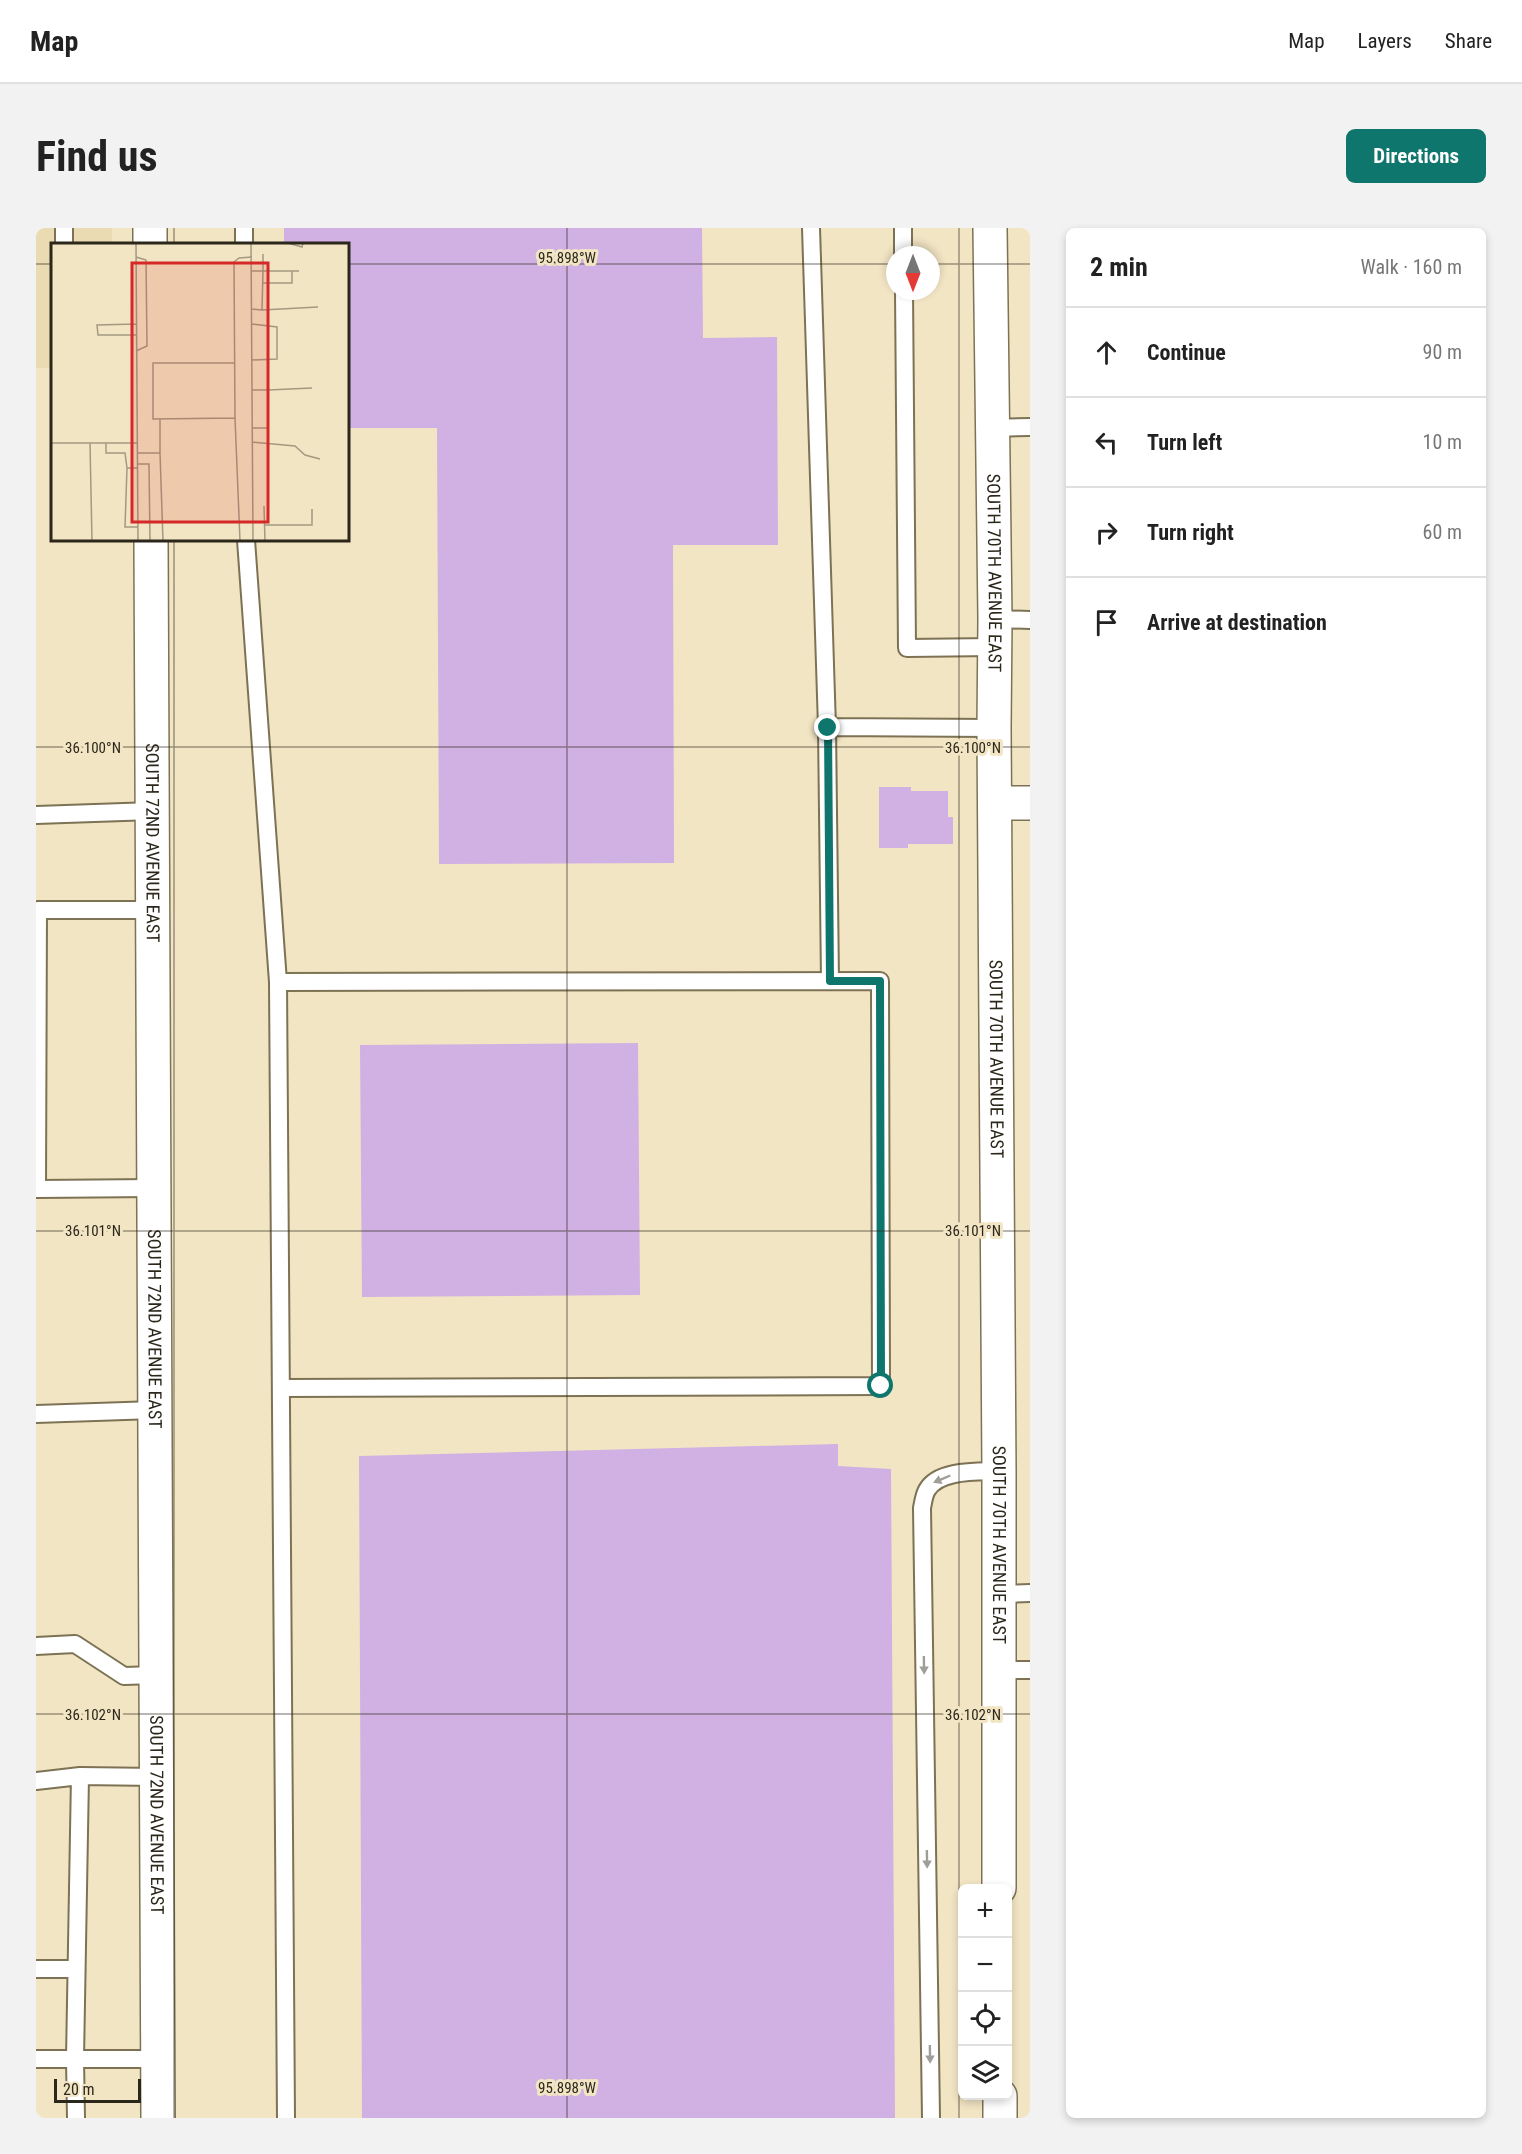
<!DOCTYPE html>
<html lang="en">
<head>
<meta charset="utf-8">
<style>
  :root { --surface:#fff; --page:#f2f2f2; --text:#222; --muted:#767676; --line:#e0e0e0; --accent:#0f766e }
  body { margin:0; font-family:"Roboto Condensed",sans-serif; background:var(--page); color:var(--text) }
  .controls { position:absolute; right:18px; bottom:18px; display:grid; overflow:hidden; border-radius:9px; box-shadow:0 3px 9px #0003 }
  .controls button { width:54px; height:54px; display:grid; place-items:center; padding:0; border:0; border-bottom:2px solid var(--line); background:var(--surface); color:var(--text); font:30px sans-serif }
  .compass { position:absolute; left:850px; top:18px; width:54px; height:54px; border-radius:50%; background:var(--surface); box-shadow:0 3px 9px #0003; rotate:180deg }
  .scale { position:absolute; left:18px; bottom:15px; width:87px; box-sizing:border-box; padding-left:6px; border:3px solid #2c271b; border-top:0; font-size:16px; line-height:21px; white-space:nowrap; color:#2c271b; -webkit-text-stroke:4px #f2e5c4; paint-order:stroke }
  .stop { position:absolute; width:18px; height:18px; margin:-14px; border:4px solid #0f766e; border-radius:50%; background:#fff }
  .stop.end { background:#0f766e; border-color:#fff; box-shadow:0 2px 6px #0008 }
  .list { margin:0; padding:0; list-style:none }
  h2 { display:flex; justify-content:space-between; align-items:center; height:78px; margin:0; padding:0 24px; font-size:26px }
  h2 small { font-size:20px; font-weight:400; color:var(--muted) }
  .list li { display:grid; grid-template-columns:39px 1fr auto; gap:18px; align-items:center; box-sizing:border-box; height:90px; padding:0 24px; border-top:2px solid var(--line) }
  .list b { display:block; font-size:22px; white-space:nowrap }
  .list em { font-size:20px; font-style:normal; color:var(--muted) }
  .icon { flex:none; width:33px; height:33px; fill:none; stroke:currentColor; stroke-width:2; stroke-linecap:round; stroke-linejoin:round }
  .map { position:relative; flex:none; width:994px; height:1890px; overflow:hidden; border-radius:9px }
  header { display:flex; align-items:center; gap:36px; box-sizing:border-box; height:84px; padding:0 30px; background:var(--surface); border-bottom:2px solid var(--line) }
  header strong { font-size:28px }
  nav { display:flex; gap:33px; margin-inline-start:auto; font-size:21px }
  .intro { display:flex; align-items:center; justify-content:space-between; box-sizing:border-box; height:144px; padding:0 36px }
  h1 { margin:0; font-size:42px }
  .button { padding:15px 27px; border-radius:9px; background:var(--accent); color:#fff; font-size:21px; font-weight:700 }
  main { display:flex; gap:36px; padding:0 36px }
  aside { flex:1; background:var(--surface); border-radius:9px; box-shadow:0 3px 9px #0003 }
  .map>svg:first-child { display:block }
</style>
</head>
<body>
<header>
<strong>Map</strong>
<nav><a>Map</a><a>Layers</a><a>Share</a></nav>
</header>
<div class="intro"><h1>Find us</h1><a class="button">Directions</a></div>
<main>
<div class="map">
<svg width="994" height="1890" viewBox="0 0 994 1890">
  <rect width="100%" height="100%" fill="#f2e5c4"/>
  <path fill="#eadbb3" d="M 0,0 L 76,0 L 76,16 L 16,16 L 16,140 L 0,140 Z"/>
  <path fill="#d1b0e4" d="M 248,0 L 666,0 L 667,110 L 741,109 L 742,317 L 637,317 L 638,635 L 403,636 L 401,200 L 312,200 L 312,16 L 248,16 Z
    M 843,559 L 875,559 L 875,563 L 912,563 L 912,589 L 917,589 L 917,616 L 872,616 L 872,620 L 843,620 Z
    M 602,815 L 604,1067 L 326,1069 L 324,817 Z
    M 802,1216 L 802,1238 L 855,1241 L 859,1890 L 326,1890 L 323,1228 Z"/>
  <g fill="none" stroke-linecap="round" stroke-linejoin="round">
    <g stroke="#7d7254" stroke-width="20">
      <path id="lane" d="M 28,0 L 28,16
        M 208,0 L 208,16
        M 775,0 L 791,499 L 958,500
        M 867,0 L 867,27
        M 868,63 L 871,420 L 958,419
        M 955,200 L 994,199
        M 210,312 L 242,754
        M 959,391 L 994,392
        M 791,499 L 794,753
        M 0,587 L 117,583
        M 117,682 L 2,682 L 1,961 L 118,960
        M 245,1160 L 845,1158 L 844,753 L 242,754 L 250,1890
        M 0,1186 L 119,1182
        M 963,1366 L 994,1365
        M 0,1418 L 39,1416 L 88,1448 L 120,1447
        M 963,1442 L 994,1442
        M 121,1549 L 44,1548 L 39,1831 L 122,1831
        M 0,1553 L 44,1548
        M 0,1741 L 40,1741
        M 0,1831 L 39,1831 L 40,1890
        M 895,1890 L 886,1280 C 887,1275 888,1267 891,1262 C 903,1241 943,1244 963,1243"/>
    </g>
    <g stroke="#7d7254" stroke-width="36">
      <g id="street">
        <path d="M 114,0 L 114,16"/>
        <path id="s1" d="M 954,0 L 959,391 L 958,500 L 963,1243 L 963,1660"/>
        <path id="s2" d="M 115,312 L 122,1890"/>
        <path d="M 959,575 L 994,575"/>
        <path d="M 964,1868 L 964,1890"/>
      </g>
    </g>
    <use href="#lane" stroke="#fff" stroke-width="16"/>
    <use href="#street" stroke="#fff" stroke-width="33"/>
  </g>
  <defs><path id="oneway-solid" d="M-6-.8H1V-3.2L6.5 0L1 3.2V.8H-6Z" transform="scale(1.5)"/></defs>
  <g fill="#a09e98">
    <use href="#oneway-solid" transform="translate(906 1251) rotate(157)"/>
    <use href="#oneway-solid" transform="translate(888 1437) rotate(89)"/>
    <use href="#oneway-solid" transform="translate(891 1631) rotate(89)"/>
    <use href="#oneway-solid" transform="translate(894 1826) rotate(89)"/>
  </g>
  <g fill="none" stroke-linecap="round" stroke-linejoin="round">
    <path stroke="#0f766e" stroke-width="8" d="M 792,500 L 794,753 L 844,753 L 845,1158"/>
  </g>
  <path fill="none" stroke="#2c271b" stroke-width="1.5" stroke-opacity="0.45" d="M 138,0 L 138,16M 531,0 L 531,1890M 923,0 L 923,1890M 0,36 L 16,36M 312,36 L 859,36M 895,36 L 994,36M 138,312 L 138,1890M 0,519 L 994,519M 0,1003 L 994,1003M 0,1486 L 994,1486"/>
  <g text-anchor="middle" stroke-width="6" stroke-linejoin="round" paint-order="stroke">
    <g font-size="18" fill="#2c271b" stroke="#f2e5c4">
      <text dy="6" stroke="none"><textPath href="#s1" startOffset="345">SOUTH 70TH AVENUE EAST</textPath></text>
      <text dy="6" stroke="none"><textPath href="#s2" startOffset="303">SOUTH 72ND AVENUE EAST</textPath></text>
      <text dy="6" stroke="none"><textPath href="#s1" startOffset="831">SOUTH 70TH AVENUE EAST</textPath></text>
      <text dy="6" stroke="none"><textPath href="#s2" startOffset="789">SOUTH 72ND AVENUE EAST</textPath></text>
      <text dy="6" stroke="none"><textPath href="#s1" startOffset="1317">SOUTH 70TH AVENUE EAST</textPath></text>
      <text dy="6" stroke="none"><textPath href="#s2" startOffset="1275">SOUTH 72ND AVENUE EAST</textPath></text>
    </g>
  </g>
  <g transform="translate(15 15)">
    <rect width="298" height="298" fill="#f2e5c4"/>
    <path fill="none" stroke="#a39980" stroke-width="1.5" d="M 85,0 L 87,298M 200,0 L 202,298M 237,0 L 251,4 L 252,0M 212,11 L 212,28 L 248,28M 85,14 L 95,17 L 96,103 L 85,108M 201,28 L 212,28 L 211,67 L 201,66M 212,40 L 241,40 L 241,28M 211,67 L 267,64M 201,81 L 226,84 L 226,116 L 201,117M 85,92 L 47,92 L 46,82 L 85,81M 184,120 L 102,120 L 102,176 L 184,175 L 183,19 L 188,15 L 201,14M 201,147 L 217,147 L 217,185 L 201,185M 217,147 L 261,145M 184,175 L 189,298M 109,176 L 109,210M 201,199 L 244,203 L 254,212 L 269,216M 0,200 L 86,200M 39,200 L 41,298M 55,200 L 55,210 L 74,210 L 76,225 L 86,225M 86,210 L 109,210 L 112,298M 86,221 L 98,221 L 99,298M 76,225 L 74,284 L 87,284M 213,263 L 214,298M 214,282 L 261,282 L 261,266"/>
    <path fill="#d62828" fill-opacity="0.15" stroke="#d62828" stroke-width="3" d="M 81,20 L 217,20 L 217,279 L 81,279 Z"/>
    <rect width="298" height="298" fill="none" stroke="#2c271b" stroke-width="3"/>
  </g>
  <g font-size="15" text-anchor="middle" fill="#2c271b" stroke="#f2e5c4" stroke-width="6" stroke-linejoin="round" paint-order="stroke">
    <text x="531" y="35">95.898°W</text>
    <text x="937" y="525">36.100°N</text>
    <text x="57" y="525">36.100°N</text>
    <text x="937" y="1008">36.101°N</text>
    <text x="57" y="1008">36.101°N</text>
    <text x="57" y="1492">36.102°N</text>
    <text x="937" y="1492">36.102°N</text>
    <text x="531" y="1865">95.898°W</text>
  </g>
</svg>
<div class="controls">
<button>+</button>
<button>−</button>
<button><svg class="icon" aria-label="locate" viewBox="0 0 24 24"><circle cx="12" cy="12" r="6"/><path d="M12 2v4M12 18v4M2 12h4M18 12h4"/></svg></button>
<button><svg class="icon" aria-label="layers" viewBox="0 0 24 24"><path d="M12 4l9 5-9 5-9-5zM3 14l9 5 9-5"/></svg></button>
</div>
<svg class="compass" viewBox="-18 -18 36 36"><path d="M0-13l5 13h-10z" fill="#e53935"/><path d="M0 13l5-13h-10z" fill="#767676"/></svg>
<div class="scale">20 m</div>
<div class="stop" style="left:845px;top:1158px"></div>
<div class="stop end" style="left:792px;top:500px"></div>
</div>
<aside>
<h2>2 min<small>Walk · 160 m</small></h2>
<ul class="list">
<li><svg class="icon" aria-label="ahead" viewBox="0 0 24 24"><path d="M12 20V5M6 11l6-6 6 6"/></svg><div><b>Continue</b></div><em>90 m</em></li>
<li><svg class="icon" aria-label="left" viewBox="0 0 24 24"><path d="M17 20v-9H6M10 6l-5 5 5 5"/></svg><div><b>Turn left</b></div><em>10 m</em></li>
<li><svg class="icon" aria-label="right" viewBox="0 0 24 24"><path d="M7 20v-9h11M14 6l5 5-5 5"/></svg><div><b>Turn right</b></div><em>60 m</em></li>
<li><svg class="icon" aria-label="arrive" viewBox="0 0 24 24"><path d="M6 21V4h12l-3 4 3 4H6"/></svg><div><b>Arrive at destination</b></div></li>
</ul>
</aside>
</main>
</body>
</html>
